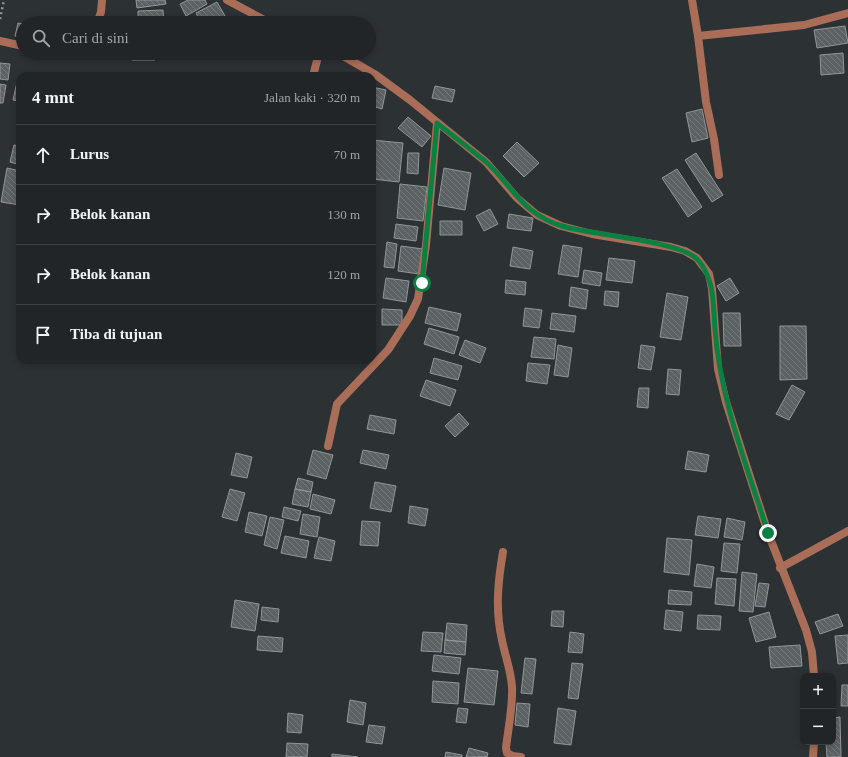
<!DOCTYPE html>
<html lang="id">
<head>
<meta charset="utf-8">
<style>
  :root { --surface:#212527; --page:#2d3133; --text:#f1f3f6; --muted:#a2a5a7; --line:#3e4244 }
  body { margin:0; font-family:Georgia,serif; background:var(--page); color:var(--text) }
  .controls { position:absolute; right:12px; bottom:12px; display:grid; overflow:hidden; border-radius:8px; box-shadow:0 2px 6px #0003 }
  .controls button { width:36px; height:36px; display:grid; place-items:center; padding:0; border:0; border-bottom:1px solid var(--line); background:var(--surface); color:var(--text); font:20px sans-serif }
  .stop { position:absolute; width:12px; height:12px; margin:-9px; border:3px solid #0b8043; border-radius:50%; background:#fff }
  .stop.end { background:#0b8043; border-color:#fff; box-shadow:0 1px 4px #0008 }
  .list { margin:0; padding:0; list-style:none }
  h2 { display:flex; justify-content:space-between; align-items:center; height:52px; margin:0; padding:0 16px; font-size:17px }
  h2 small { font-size:13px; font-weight:400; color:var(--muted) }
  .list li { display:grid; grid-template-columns:26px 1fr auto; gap:12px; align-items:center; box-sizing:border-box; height:60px; padding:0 16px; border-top:1px solid var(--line) }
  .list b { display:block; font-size:15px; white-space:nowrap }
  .list em { font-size:13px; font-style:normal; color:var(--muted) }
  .icon { flex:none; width:22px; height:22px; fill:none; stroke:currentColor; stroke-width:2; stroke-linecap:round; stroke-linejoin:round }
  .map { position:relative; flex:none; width:848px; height:757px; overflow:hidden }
  .search { position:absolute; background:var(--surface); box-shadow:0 2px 6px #0003; left:16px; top:16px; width:360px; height:44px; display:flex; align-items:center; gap:10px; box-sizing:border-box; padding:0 14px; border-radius:22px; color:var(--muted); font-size:15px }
  .panel { position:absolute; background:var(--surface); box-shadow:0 2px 6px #0003; left:16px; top:72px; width:360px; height:292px; border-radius:12px }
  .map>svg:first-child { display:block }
</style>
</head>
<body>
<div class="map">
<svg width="848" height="757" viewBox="0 0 848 757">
  <defs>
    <pattern id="building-back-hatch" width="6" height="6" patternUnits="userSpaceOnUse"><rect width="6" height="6" fill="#5c6164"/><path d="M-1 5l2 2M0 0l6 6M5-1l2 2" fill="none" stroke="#73787a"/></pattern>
  </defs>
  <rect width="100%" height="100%" fill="#2c3134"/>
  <path fill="url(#building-back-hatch)" stroke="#909699" d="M 136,0 L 165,0 L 166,4 L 137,8 Z
    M 188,0 L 205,0 L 207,4 L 186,16 L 180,4 Z
    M 217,2 L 225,16 L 211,23 L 201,23 L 196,13 Z
    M 163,10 L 164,23 L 138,23 L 138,11 Z
    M 18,23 L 23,24 L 23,38 L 15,36 Z
    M 845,26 L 848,43 L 817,48 L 814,30 Z
    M 132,53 L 155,53 L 155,60 L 132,60 Z
    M 843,53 L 844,73 L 821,75 L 820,55 Z
    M 0,63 L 10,64 L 8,80 L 0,79 Z
    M 17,82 L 20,83 L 20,101 L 13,100 Z
    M 0,84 L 6,85 L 3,103 L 0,103 Z
    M 435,86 L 455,90 L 452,102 L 432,98 Z
    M 372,87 L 386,90 L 382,109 L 372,106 Z
    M 702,109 L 708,138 L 692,142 L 686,113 Z
    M 408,117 L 431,136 L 422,147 L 398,128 Z
    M 372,140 L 403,143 L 399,182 L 372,179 Z
    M 517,142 L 539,163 L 524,177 L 503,156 Z
    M 14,145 L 20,146 L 20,165 L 10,162 Z
    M 408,153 L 419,153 L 418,174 L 407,173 Z
    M 696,153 L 723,195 L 712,202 L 685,160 Z
    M 7,168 L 20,171 L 20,205 L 1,202 Z
    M 444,168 L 471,173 L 465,210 L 438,205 Z
    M 677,169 L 702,207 L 688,217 L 662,178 Z
    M 400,184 L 427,187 L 423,221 L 397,218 Z
    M 490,209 L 498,224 L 484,231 L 476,216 Z
    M 509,214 L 533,218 L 531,231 L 507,228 Z
    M 440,221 L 462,221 L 462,235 L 440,235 Z
    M 396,224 L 418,227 L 416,241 L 394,238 Z
    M 387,242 L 397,244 L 394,268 L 384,267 Z
    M 563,245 L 582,248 L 578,277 L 558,274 Z
    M 401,246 L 423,249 L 419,274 L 398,271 Z
    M 513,247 L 533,251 L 530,269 L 510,266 Z
    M 372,255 L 375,255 L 374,267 L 372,267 Z
    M 609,258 L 635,261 L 632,283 L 606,280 Z
    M 584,270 L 602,273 L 600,286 L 582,283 Z
    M 386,278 L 409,281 L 406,302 L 383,298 Z
    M 730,278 L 739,293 L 726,301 L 717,286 Z
    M 506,280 L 526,282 L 525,295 L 505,293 Z
    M 571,287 L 588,290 L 586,309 L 569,306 Z
    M 605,291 L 619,292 L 618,307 L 604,305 Z
    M 667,293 L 688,297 L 681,340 L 660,337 Z
    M 429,307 L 461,314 L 457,331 L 425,323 Z
    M 525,308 L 542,310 L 539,328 L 523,326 Z
    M 382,309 L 402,310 L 402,325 L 382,325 Z
    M 552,313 L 576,316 L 574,332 L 550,329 Z
    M 723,313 L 740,313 L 741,346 L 724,346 Z
    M 780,326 L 806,326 L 807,379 L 780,380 Z
    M 429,328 L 459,337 L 454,354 L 424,344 Z
    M 534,337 L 556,339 L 554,359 L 531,357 Z
    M 465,340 L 486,348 L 480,363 L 459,355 Z
    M 558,345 L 572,348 L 568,377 L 554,375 Z
    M 641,345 L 655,347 L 651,370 L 638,368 Z
    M 434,358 L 462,366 L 458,380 L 430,373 Z
    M 528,363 L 550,365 L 547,384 L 526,381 Z
    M 668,369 L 681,370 L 679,395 L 666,394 Z
    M 426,380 L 456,390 L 450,406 L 420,396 Z
    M 792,385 L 805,392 L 789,420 L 776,414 Z
    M 639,388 L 649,388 L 648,408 L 637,407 Z
    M 459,413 L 469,424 L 455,437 L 445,426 Z
    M 370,415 L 396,420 L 394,434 L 367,429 Z
    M 313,450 L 333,455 L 326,479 L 307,474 Z
    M 363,450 L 389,455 L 386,469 L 360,463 Z
    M 688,451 L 709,455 L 706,472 L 685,469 Z
    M 236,453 L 252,457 L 247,478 L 231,475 Z
    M 298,478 L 313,482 L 311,492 L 295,489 Z
    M 375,482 L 396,486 L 391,512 L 370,508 Z
    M 230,489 L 245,493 L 237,521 L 222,517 Z
    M 295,489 L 311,492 L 308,507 L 292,504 Z
    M 313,494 L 335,500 L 331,514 L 310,509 Z
    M 410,506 L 428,509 L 425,526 L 408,523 Z
    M 284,507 L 301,511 L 298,521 L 282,517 Z
    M 249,512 L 267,516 L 262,536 L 245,532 Z
    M 303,514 L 320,517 L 317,537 L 300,534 Z
    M 698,516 L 721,519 L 718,538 L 695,535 Z
    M 270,517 L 284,520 L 277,549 L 264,545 Z
    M 727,518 L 745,522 L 742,540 L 724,537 Z
    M 362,521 L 380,522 L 378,546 L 360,545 Z
    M 285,536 L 309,541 L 306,558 L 281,553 Z
    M 319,537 L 335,541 L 331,561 L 314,558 Z
    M 667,538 L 692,540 L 689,575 L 664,572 Z
    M 724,543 L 740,544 L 737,573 L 721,571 Z
    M 697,564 L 714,567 L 711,588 L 694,586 Z
    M 742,572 L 757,574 L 753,612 L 739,611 Z
    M 717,578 L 736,579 L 734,606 L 715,604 Z
    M 759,583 L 769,584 L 765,607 L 755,606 Z
    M 669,590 L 692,592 L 691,605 L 668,604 Z
    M 235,600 L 259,604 L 255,631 L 231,627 Z
    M 262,607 L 279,609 L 278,622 L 261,620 Z
    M 666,610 L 683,612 L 681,631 L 664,629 Z
    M 552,611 L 564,611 L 563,627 L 551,626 Z
    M 769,612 L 776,637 L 756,642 L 749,618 Z
    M 838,614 L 843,626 L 820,634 L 815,622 Z
    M 698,615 L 721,616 L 720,630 L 697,629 Z
    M 447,623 L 467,625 L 466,642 L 445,640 Z
    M 423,632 L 443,633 L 441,652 L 421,651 Z
    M 570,632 L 584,634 L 582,653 L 568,652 Z
    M 848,635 L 848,663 L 838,664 L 835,636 Z
    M 258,636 L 283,638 L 282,652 L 257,650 Z
    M 445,640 L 466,642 L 465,655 L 444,653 Z
    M 800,645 L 802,666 L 771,668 L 769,647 Z
    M 434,655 L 461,658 L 459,674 L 432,671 Z
    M 525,658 L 536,659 L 532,694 L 521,693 Z
    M 572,663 L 583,664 L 578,699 L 568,698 Z
    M 468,668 L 498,671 L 494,705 L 464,702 Z
    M 433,681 L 459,683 L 458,704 L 432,702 Z
    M 842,685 L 848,685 L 848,706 L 841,706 Z
    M 350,700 L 366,703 L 363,725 L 347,722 Z
    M 517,703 L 530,704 L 528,727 L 515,725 Z
    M 458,708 L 468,709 L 466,723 L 456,722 Z
    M 558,708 L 576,711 L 571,745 L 554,743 Z
    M 288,713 L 303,715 L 301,733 L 287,732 Z
    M 840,717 L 841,757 L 827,757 L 826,742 L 833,742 L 833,718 Z
    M 369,725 L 385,727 L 382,744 L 366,742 Z
    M 287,743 L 308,744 L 307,757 L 286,757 Z
    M 469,748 L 488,753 L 487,757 L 466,757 Z
    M 446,752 L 462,755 L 462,757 L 445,757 Z
    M 332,754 L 358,757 L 332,757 Z"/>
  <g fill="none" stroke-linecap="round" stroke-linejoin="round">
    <path stroke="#929699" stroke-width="2.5" stroke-dasharray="2 3" stroke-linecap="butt" d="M 0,19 L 4,0"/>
    <path stroke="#aa6d57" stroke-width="8" d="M 692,0 L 698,36 L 804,25 L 848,13
      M 97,23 L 101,12 L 102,0
      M 698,36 L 706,102 L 714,139 L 719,175
      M 0,41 L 23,46
      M 313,76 L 319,53
      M 328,446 L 337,404 L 388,350 L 410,316 L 418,299 L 426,245 L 437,123
      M 503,552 C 498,581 495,610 502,640 C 505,656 511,670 512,687 C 513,707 508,729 506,748 L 507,753 L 513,756 L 521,757
      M 780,568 L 848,531"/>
    <path stroke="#aa6d57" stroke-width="8" d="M 227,0 L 270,23
      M 338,53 L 376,75 L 410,100 L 486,162 L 517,198 L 537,215 L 561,226 L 592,234 L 671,247 L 685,251 L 697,258 L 709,274 L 712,289 L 718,369 L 726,402 L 768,533 L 806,630 L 812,652 L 814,676
      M 813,757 L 814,742"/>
  </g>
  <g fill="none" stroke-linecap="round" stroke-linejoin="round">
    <path stroke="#0b8043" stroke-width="5" d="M 422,283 L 437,123 C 453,136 469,148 485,161 C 512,185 522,214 562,226 C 591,235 682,241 698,260 C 715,280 713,304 715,329 C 720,399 747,466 768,533"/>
  </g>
</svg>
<div class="controls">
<button>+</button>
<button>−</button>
</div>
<div class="stop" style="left:422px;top:283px"></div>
<div class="stop end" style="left:768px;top:533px"></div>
<div class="search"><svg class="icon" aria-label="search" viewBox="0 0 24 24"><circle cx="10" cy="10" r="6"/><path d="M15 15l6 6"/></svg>Cari di sini</div>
<section class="panel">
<h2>4 mnt<small>Jalan kaki · 320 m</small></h2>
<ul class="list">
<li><svg class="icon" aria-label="ahead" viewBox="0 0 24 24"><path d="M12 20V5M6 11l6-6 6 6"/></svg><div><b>Lurus</b></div><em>70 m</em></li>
<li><svg class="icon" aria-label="right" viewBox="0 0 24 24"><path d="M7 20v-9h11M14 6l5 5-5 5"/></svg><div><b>Belok kanan</b></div><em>130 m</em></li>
<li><svg class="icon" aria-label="right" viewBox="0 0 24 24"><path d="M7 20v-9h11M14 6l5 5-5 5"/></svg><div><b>Belok kanan</b></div><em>120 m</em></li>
<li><svg class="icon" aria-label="arrive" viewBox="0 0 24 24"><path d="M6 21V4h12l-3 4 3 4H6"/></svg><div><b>Tiba di tujuan</b></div></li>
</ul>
</section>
</div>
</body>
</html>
